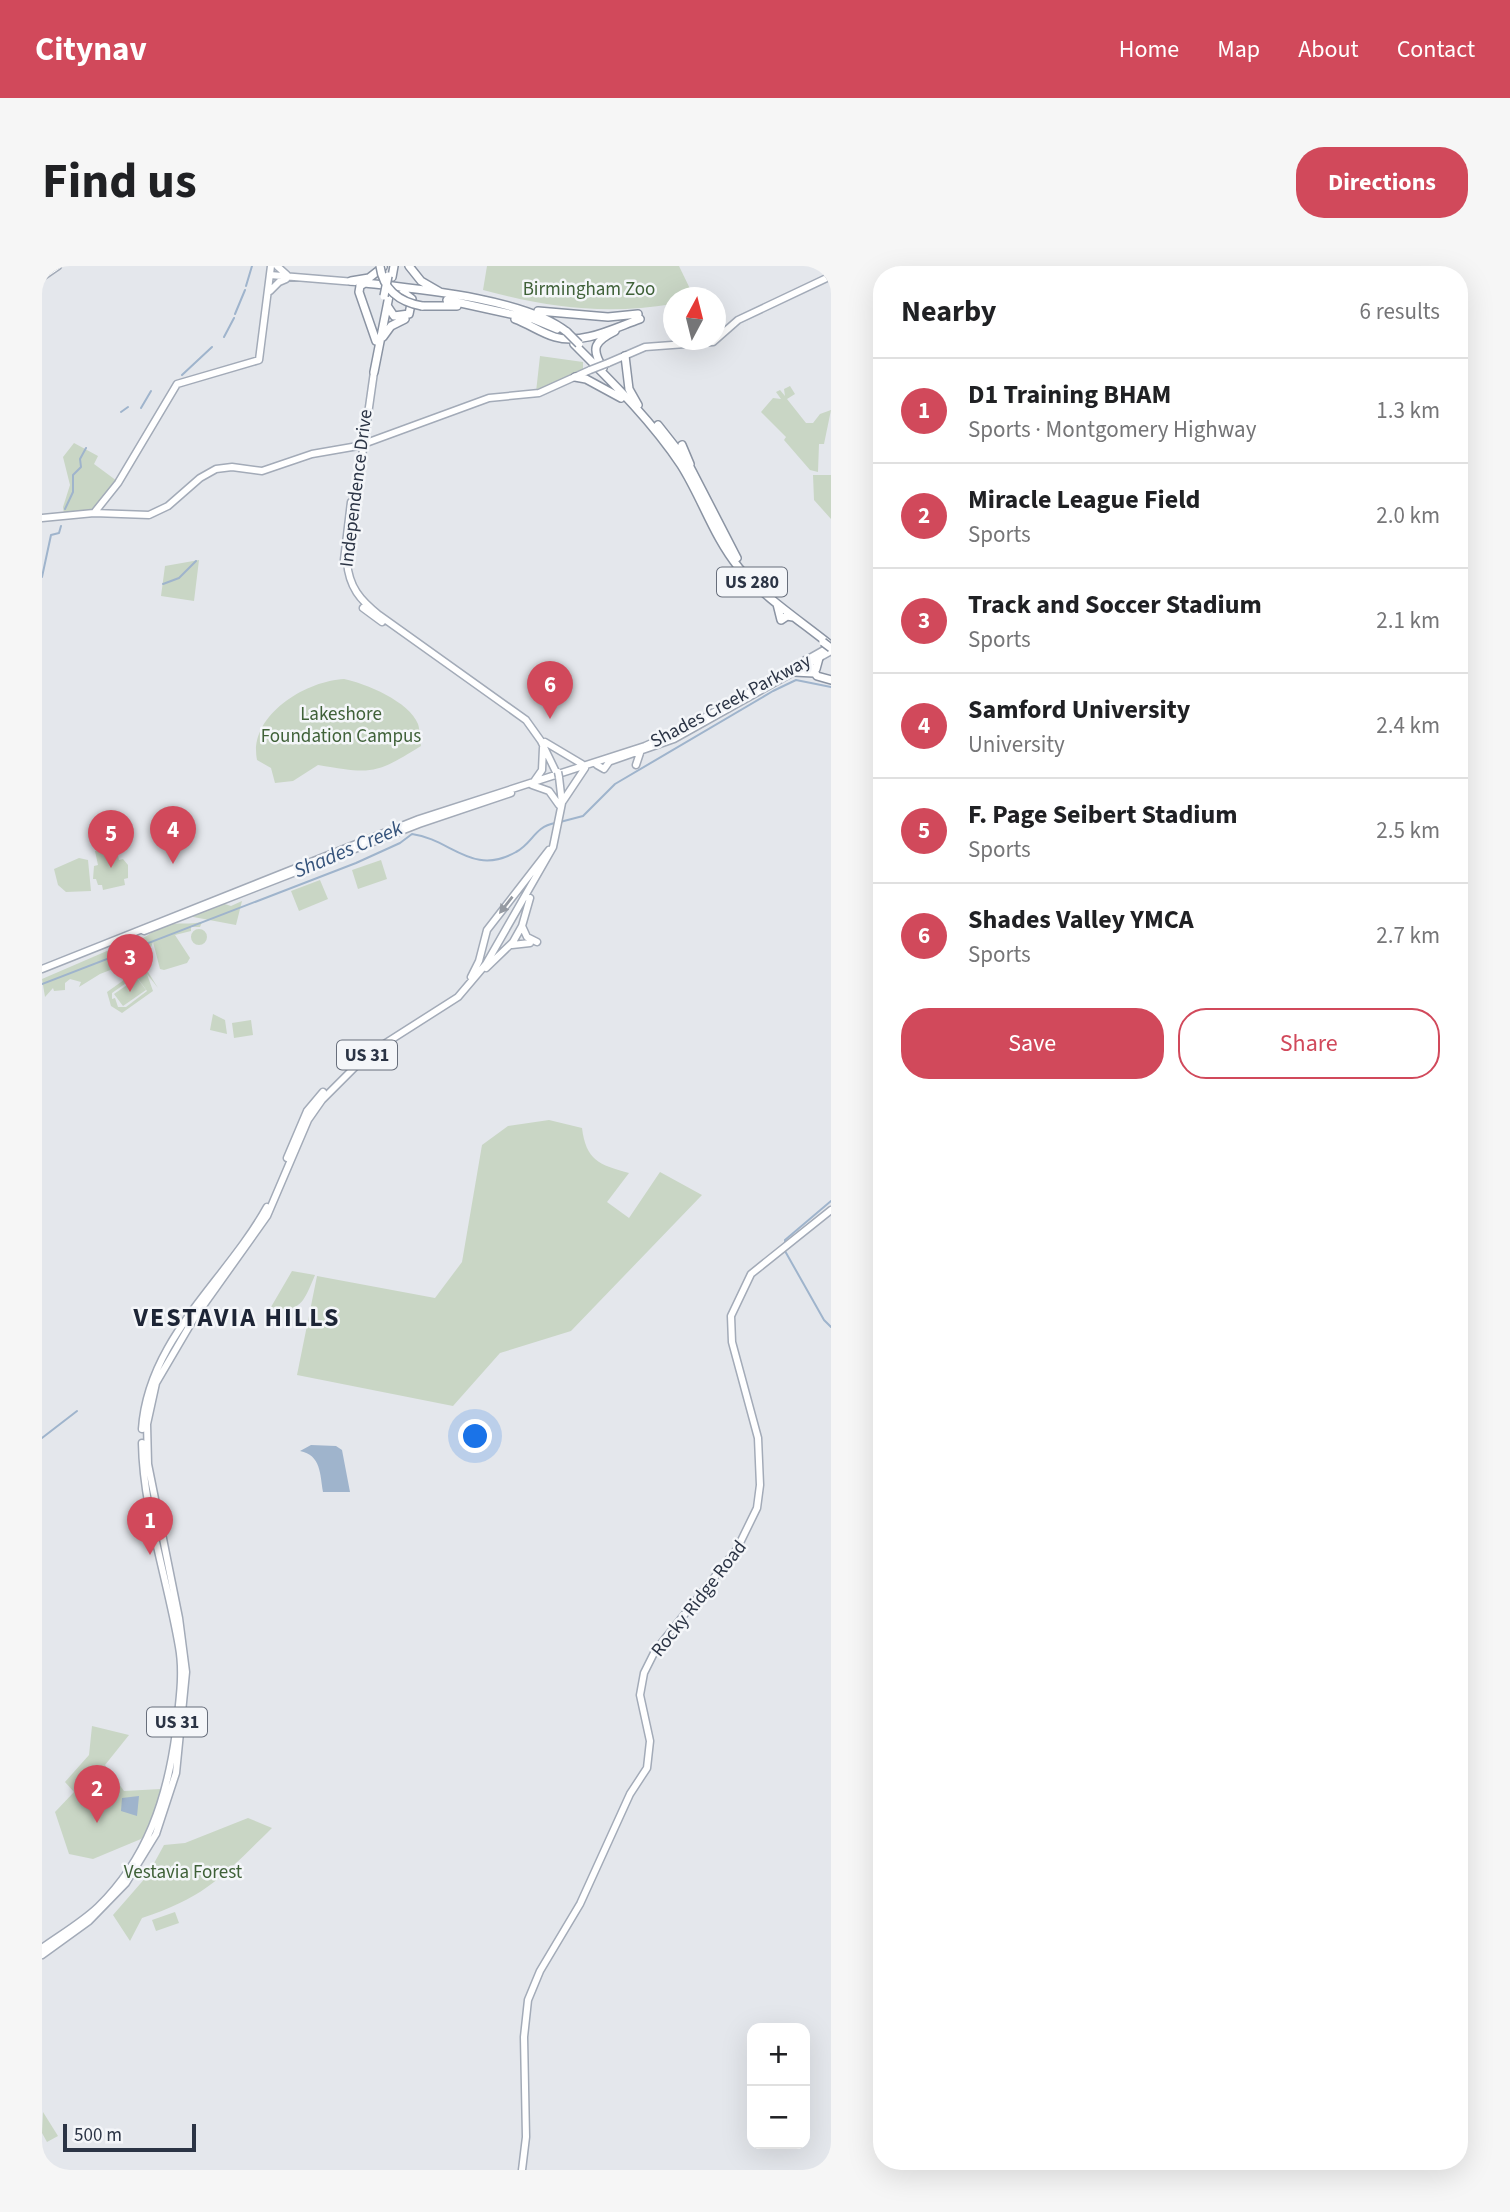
<!DOCTYPE html>
<html lang="en">
<head>
<meta charset="utf-8">
<style>
  :root { --surface:#fff; --page:#f6f6f6; --text:#202124; --muted:#757577; --line:#e0e0e0; --accent:#d1495b }
  body { margin:0; font-family:"Source Sans 3",sans-serif; background:var(--page); color:var(--text) }
  .controls { position:absolute; right:21px; bottom:21px; display:grid; overflow:hidden; border-radius:14px; box-shadow:0 7px 28px #0002 }
  .controls button { width:63px; height:63px; display:grid; place-items:center; padding:0; border:0; border-bottom:2px solid var(--line); background:var(--surface); color:var(--text); font:35px sans-serif }
  .compass { position:absolute; left:621px; top:21px; width:63px; height:63px; border-radius:50%; background:var(--surface); box-shadow:0 7px 28px #0002; rotate:7deg }
  .scale { position:absolute; left:21px; bottom:18px; width:133px; box-sizing:border-box; padding-left:7px; border:4px solid #2b3445; border-top:0; font-size:19px; line-height:24px; white-space:nowrap; color:#2b3445; -webkit-text-stroke:5px #f4f6f9; paint-order:stroke }
  .you { position:absolute; left:434px; top:1171px; width:24px; height:24px; margin:-18px; border:5px solid #fff; border-radius:50%; background:#1a73e8; box-shadow:0 0 0 10px #1a73e833 }
  .badge { display:grid; place-items:center; width:46px; height:46px; border-radius:50%; background:var(--accent); color:#fff; font-size:23px; font-weight:700 }
  .pin { position:absolute; translate:-50% -58px; filter:drop-shadow(0 2px 4px #0008) }
  .pin::after { content:''; position:absolute; top:37px; width:24px; height:21px; background:inherit; clip-path:polygon(0 0,100% 0,50% 100%) }
  .list { margin:0; padding:0; list-style:none }
  h2 { display:flex; justify-content:space-between; align-items:center; height:91px; margin:0; padding:0 28px; font-size:30px }
  h2 small { font-size:23px; font-weight:400; color:var(--muted) }
  .list li { display:grid; grid-template-columns:46px 1fr auto; gap:21px; align-items:center; box-sizing:border-box; height:105px; padding:0 28px; border-top:2px solid var(--line) }
  .list b { display:block; font-size:26px; white-space:nowrap }
  .list p { margin:0; font-size:23px; white-space:nowrap; color:var(--muted) }
  .list em { font-size:23px; font-style:normal; color:var(--muted) }
  .actions { display:flex; gap:14px; padding:21px 28px }
  .actions a { flex:1; padding:16px 0; border:2px solid var(--accent); border-radius:28px; text-align:center; font-size:24px; color:var(--accent) }
  .actions .main { background:var(--accent); color:#fff }
  .map { position:relative; flex:none; width:789px; height:1904px; overflow:hidden; border-radius:28px }
  header { display:flex; align-items:center; gap:42px; box-sizing:border-box; height:98px; padding:0 35px; background:var(--accent); color:#fff }
  header strong { font-size:33px }
  nav { display:flex; gap:38px; margin-inline-start:auto; font-size:24px }
  .intro { display:flex; align-items:center; justify-content:space-between; box-sizing:border-box; height:168px; padding:0 42px }
  h1 { margin:0; font-size:49px }
  .button { padding:18px 32px; border-radius:28px; background:var(--accent); color:#fff; font-size:24px; font-weight:700 }
  main { display:flex; gap:42px; padding:0 42px }
  aside { flex:1; background:var(--surface); border-radius:28px; box-shadow:0 7px 28px #0002 }
  .map>svg:first-child { display:block }
</style>
</head>
<body>
<header>
<strong>Citynav</strong>
<nav><a>Home</a><a>Map</a><a>About</a><a>Contact</a></nav>
</header>
<div class="intro"><h1>Find us</h1><a class="button">Directions</a></div>
<main>
<div class="map">
<svg width="789" height="1904" viewBox="0 0 789 1904">
  <rect width="100%" height="100%" fill="#e4e7ec"/>
  <path fill="#c9d6c5" fill-rule="evenodd" d="M 445,0 L 637,0 L 652,31 L 632,32 L 631,38 C 564,49 507,42 441,24 Z
    M 498,90 L 541,96 L 541,104 L 494,126 Z
    M 748,120 L 753,128 L 745,133 L 764,157 L 771,157 L 778,148 L 789,144 L 782,178 L 777,178 L 776,206 L 768,204 L 742,174 L 744,171 L 719,146 L 731,132 L 739,133 L 734,126 L 738,124 L 743,130 L 742,123 Z
    M 32,177 L 56,190 L 52,198 L 75,215 L 51,245 L 22,248 L 21,241 L 28,219 L 21,191 Z
    M 771,209 L 789,209 L 789,253 L 772,234 Z
    M 157,294 L 152,335 L 119,330 L 123,300 Z
    M 302,413 C 323,417 368,436 376,458 C 378,464 378,473 379,480 C 332,509 330,508 276,499 L 251,515 L 233,517 L 229,502 L 215,494 C 206,450 263,415 302,413 Z
    M 74,580 L 77,594 L 81,593 L 86,599 L 86,612 L 82,613 L 83,619 L 61,624 L 60,619 L 56,619 L 54,613 L 51,613 L 52,600 L 56,599 L 53,585 Z
    M 37,592 L 46,594 L 49,625 L 24,626 L 16,619 L 12,603 Z
    M 339,594 L 345,613 L 316,623 L 310,604 Z
    M 278,614 L 286,633 L 257,645 L 249,625 Z
    M 200,635 L 194,659 L 146,650 L 180,637 L 189,640 Z
    M 160,656 L 158,661 L 149,661 L 149,665 L 133,669 L 148,692 L 145,697 L 122,704 L 118,703 L 111,676 L 109,681 L 102,679 L 99,673 C 108,669 114,662 125,659 C 136,656 148,659 160,656 Z
    M149 671a8 8 0 1 1 16 0a8 8 0 1 1-16 0Z
    M 88,675 L 92,675 L 99,692 L 58,708 L 37,721 L 39,716 L 28,713 L 23,717 L 23,724 L 12,725 L 11,722 L 3,731 L 0,713 Z
    M 96,704 L 106,706 L 116,722 L 105,708 L 111,725 L 80,747 L 69,740 L 65,726 ZM 94,710 L 105,725 L 84,741 L 76,741 L 73,732 L 70,733 L 70,727 Z
    M 95,712 L 104,724 L 81,740 L 72,728 Z
    M 171,748 L 183,754 L 185,768 L 168,764 Z
    M 209,754 L 211,769 L 192,772 L 190,757 Z
    M 507,854 L 540,862 C 544,894 557,899 587,907 L 565,936 L 587,952 L 618,906 L 660,929 L 529,1065 L 458,1087 L 411,1140 L 255,1109 L 275,1010 L 393,1032 L 420,996 L 440,879 L 466,860 Z
    M 250,1005 L 273,1009 C 262,1035 259,1048 229,1041 Z
    M 50,1460 L 87,1469 L 63,1499 L 82,1525 L 119,1523 L 106,1566 L 99,1573 L 51,1593 L 27,1588 L 13,1546 L 32,1526 L 23,1516 L 47,1489 Z
    M 206,1552 L 230,1562 C 183,1608 165,1631 100,1652 L 88,1675 L 71,1649 L 105,1610 L 122,1579 L 143,1577 Z
    M 133,1646 L 137,1657 L 114,1665 L 110,1654 Z
    M 1,1846 L 16,1870 L 5,1876 L 0,1867 Z"/>
  <path fill="#9fb4cc" d="M 269,1179 L 294,1180 L 300,1184 L 308,1226 L 281,1226 C 278,1208 279,1189 258,1185 Z
    M 97,1530 L 95,1550 L 79,1545 L 80,1532 Z"/>
  <g fill="none" stroke-linecap="round" stroke-linejoin="round">
    <path stroke="#9fb4cc" stroke-width="2" d="M 204,20 L 210,0
      M 193,48 L 203,24
      M 182,71 L 192,52
      M 140,109 L 170,81
      M 99,142 L 109,125
      M 79,146 L 86,141
      M 23,243 L 31,226 L 31,209 L 39,201 L 38,193 L 44,182
      M 0,311 L 9,269 L 17,267 L 19,260
      M 121,318 L 137,312 L 154,295
      M 518,556 L 541,550 L 573,518 L 731,425 L 754,414 L 789,421
      M 0,718 L 314,597 L 358,577 L 370,568 C 409,573 430,611 474,586 C 491,577 492,561 513,557
      M 743,979 L 743,974 L 789,935
      M 743,985 L 782,1054 L 789,1061
      M 0,1172 L 35,1145"/>
    <g stroke="#a3abb8" stroke-width="9">
      <path id="major" d="M 235,0 L 245,9
        M 228,9 L 313,16
        M 0,11 L 16,0
        M 228,25 L 237,16 L 244,13
        M 566,97 L 603,81 L 671,76 L 696,54 L 789,10
        M 332,106 L 305,296 C 307,321 318,334 337,349 L 484,454 L 499,475 L 514,506
        M 52,247 L 76,217 L 135,118 L 217,94 L 229,0
        M 0,252 L 52,247 L 107,249 L 126,240 L 158,212 L 174,203 L 190,201 L 220,205 L 270,188 L 316,180 L 447,132 L 497,127 L 548,104
        M 302,294 L 309,236
        M 321,342 L 340,356
        M 503,476 L 540,498
        M 569,495 L 632,473 L 789,385
        M 555,499 L 562,503 L 567,496
        M 594,499 L 598,487
        M 493,514 L 500,504 L 501,482
        M 490,519 L 507,525 L 517,539
        M 521,535 L 543,502
        M 488,632 L 480,660 L 485,671 L 495,676
        M 102,665 L 377,558 L 469,527
        M 470,679 L 488,677
        M 444,702 L 471,676 L 480,660
        M 0,703 L 377,553 L 603,480 L 649,459 L 789,380
        M 429,711 L 437,695 L 445,664 L 507,584
        M 245,892 L 265,845 L 281,826
        M 100,1163 C 106,1073 184,1015 225,941
        M 0,1682 C 18,1669 39,1657 56,1641 C 105,1593 125,1533 134,1466 C 137,1438 142,1408 137,1381 C 126,1315 101,1244 100,1177
        M 0,1689 L 47,1655 L 84,1617 L 114,1568 L 134,1507 L 144,1406 L 137,1352 L 106,1198 L 105,1158 L 114,1117 L 151,1054 L 225,950 L 266,854 L 280,834 L 325,789 L 416,731 L 444,698 L 511,581 L 520,537 L 517,511
        M 480,1904 L 484,1871 L 482,1771 L 486,1734 L 498,1705 L 538,1638 L 588,1528 L 605,1502 L 608,1475 L 598,1429 L 602,1407 L 613,1385 L 695,1283 L 715,1242 L 718,1219 L 716,1172 L 690,1076 L 689,1050 L 709,1008 L 789,944"/>
    </g>
    <g stroke="#8b94a3" stroke-width="10">
      <path id="highway" d="M 367,0 L 379,15 L 398,26
        M 350,11 L 352,0
        M 309,15 L 327,12 L 341,1
        M 318,20 L 323,17 C 377,23 484,33 525,66
        M 318,20 L 317,26 L 334,75
        M 405,34 L 491,53 L 515,63
        M 380,40 L 415,40
        M 346,41 L 352,50 L 367,48 L 370,33 L 361,26
        M 496,45 L 566,51 L 596,48
        M 473,53 C 487,58 499,67 513,71 C 541,79 572,62 598,53
        M 341,71 L 349,60 L 363,53
        M 532,78 C 570,116 609,154 639,199 C 660,232 671,270 697,302 C 722,331 757,354 787,378
        M 583,90 L 587,123 L 596,139
        M 561,102 C 548,82 553,75 573,65
        M 332,106 L 347,30
        M 533,111 L 544,113 L 579,132
        M 616,159 L 646,197 L 695,292
        M 640,179 L 648,198
        M 735,338 L 739,354 L 745,350 L 751,351
        M 764,394 L 775,410 L 789,414
        M 774,403 L 777,392
        M 752,406 L 772,407"/>
    </g>
    <use href="#major" stroke="#fff" stroke-width="6"/>
    <use href="#highway" stroke="#fff" stroke-width="7"/>
    <g stroke="#a3abb8" stroke-width="9" stroke-linecap="butt">
      <path id="major-bridge" d="M 548,104 L 566,97
        M 516,506 L 517,511"/>
    </g>
    <g stroke="#8b94a3" stroke-width="10" stroke-linecap="butt">
      <path id="highway-bridge" d="M 338,0 C 341,23 357,36 380,40
        M 342,30 L 346,10
        M 525,66 L 537,78
        M 781,376 L 789,382"/>
    </g>
    <use href="#major-bridge" stroke="#fff" stroke-width="6"/>
    <use href="#highway-bridge" stroke="#fff" stroke-width="7"/>
  </g>
  <defs><path id="oneway-solid" d="M-6-.8H1V-3.2L6.5 0L1 3.2V.8H-6Z" transform="scale(1.75)"/></defs>
  <use fill="#959aa2" href="#oneway-solid" transform="translate(464 639) rotate(128)"/>
  <g text-anchor="middle" stroke-width="5" stroke-linejoin="round" paint-order="stroke">
    <g fill="#f4f6f9" stroke="#676e7b" stroke-width="2">
      <rect x="675" y="301.5" width="70" height="29" rx="5"/>
      <rect x="295" y="774.5" width="60" height="29" rx="5"/>
      <rect x="105" y="1441.5" width="60" height="29" rx="5"/>
    </g>
    <g font-size="18" font-weight="bold" fill="#2b3445">
      <text x="710" y="322">US 280</text>
      <text x="325" y="795">US 31</text>
      <text x="135" y="1462">US 31</text>
    </g>
    <g font-size="19" fill="#3f6138" stroke="#f4f6f9">
      <text x="547" y="29">Birmingham Zoo</text>
      <text x="299" y="454">Lakeshore<tspan x="299" dy="22">Foundation Campus</tspan></text>
      <text x="141" y="1612">Vestavia Forest</text>
    </g>
    <g font-size="19" fill="#2b3445" stroke="#f4f6f9">
      <text transform="translate(313 222) rotate(-83)" y="7">Independence Drive</text>
      <text transform="translate(688 434) rotate(-28)" y="7">Shades Creek Parkway</text>
      <text transform="translate(656 1332) rotate(-52)" y="7">Rocky Ridge Road</text>
    </g>
    <g font-size="21" font-style="italic" fill="#34527a" stroke="#f4f6f9">
      <text transform="translate(306 583) rotate(-23)" y="7">Shades Creek</text>
    </g>
    <g font-size="26" font-weight="bold" letter-spacing="2" fill="#1d2536" stroke="#f4f6f9">
      <text x="195" y="1060">VESTAVIA HILLS</text>
    </g>
  </g>
</svg>
<div class="controls">
<button>+</button>
<button>−</button>
</div>
<svg class="compass" viewBox="-18 -18 36 36"><path d="M0-13l5 13h-10z" fill="#e53935"/><path d="M0 13l5-13h-10z" fill="#757577"/></svg>
<div class="scale">500 m</div>
<div class="you"></div>
<div class="pin badge" style="left:108px;top:1289px">1</div>
<div class="pin badge" style="left:55px;top:1557px">2</div>
<div class="pin badge" style="left:88px;top:726px">3</div>
<div class="pin badge" style="left:131px;top:598px">4</div>
<div class="pin badge" style="left:69px;top:602px">5</div>
<div class="pin badge" style="left:508px;top:453px">6</div>
</div>
<aside>
<h2>Nearby<small>6 results</small></h2>
<ul class="list">
<li><span class="badge">1</span><div><b>D1 Training BHAM</b><p>Sports · Montgomery Highway</p></div><em>1.3 km</em></li>
<li><span class="badge">2</span><div><b>Miracle League Field</b><p>Sports</p></div><em>2.0 km</em></li>
<li><span class="badge">3</span><div><b>Track and Soccer Stadium</b><p>Sports</p></div><em>2.1 km</em></li>
<li><span class="badge">4</span><div><b>Samford University</b><p>University</p></div><em>2.4 km</em></li>
<li><span class="badge">5</span><div><b>F. Page Seibert Stadium</b><p>Sports</p></div><em>2.5 km</em></li>
<li><span class="badge">6</span><div><b>Shades Valley YMCA</b><p>Sports</p></div><em>2.7 km</em></li>
</ul>
<div class="actions"><a class="main">Save</a><a>Share</a></div>
</aside>
</main>
</body>
</html>
